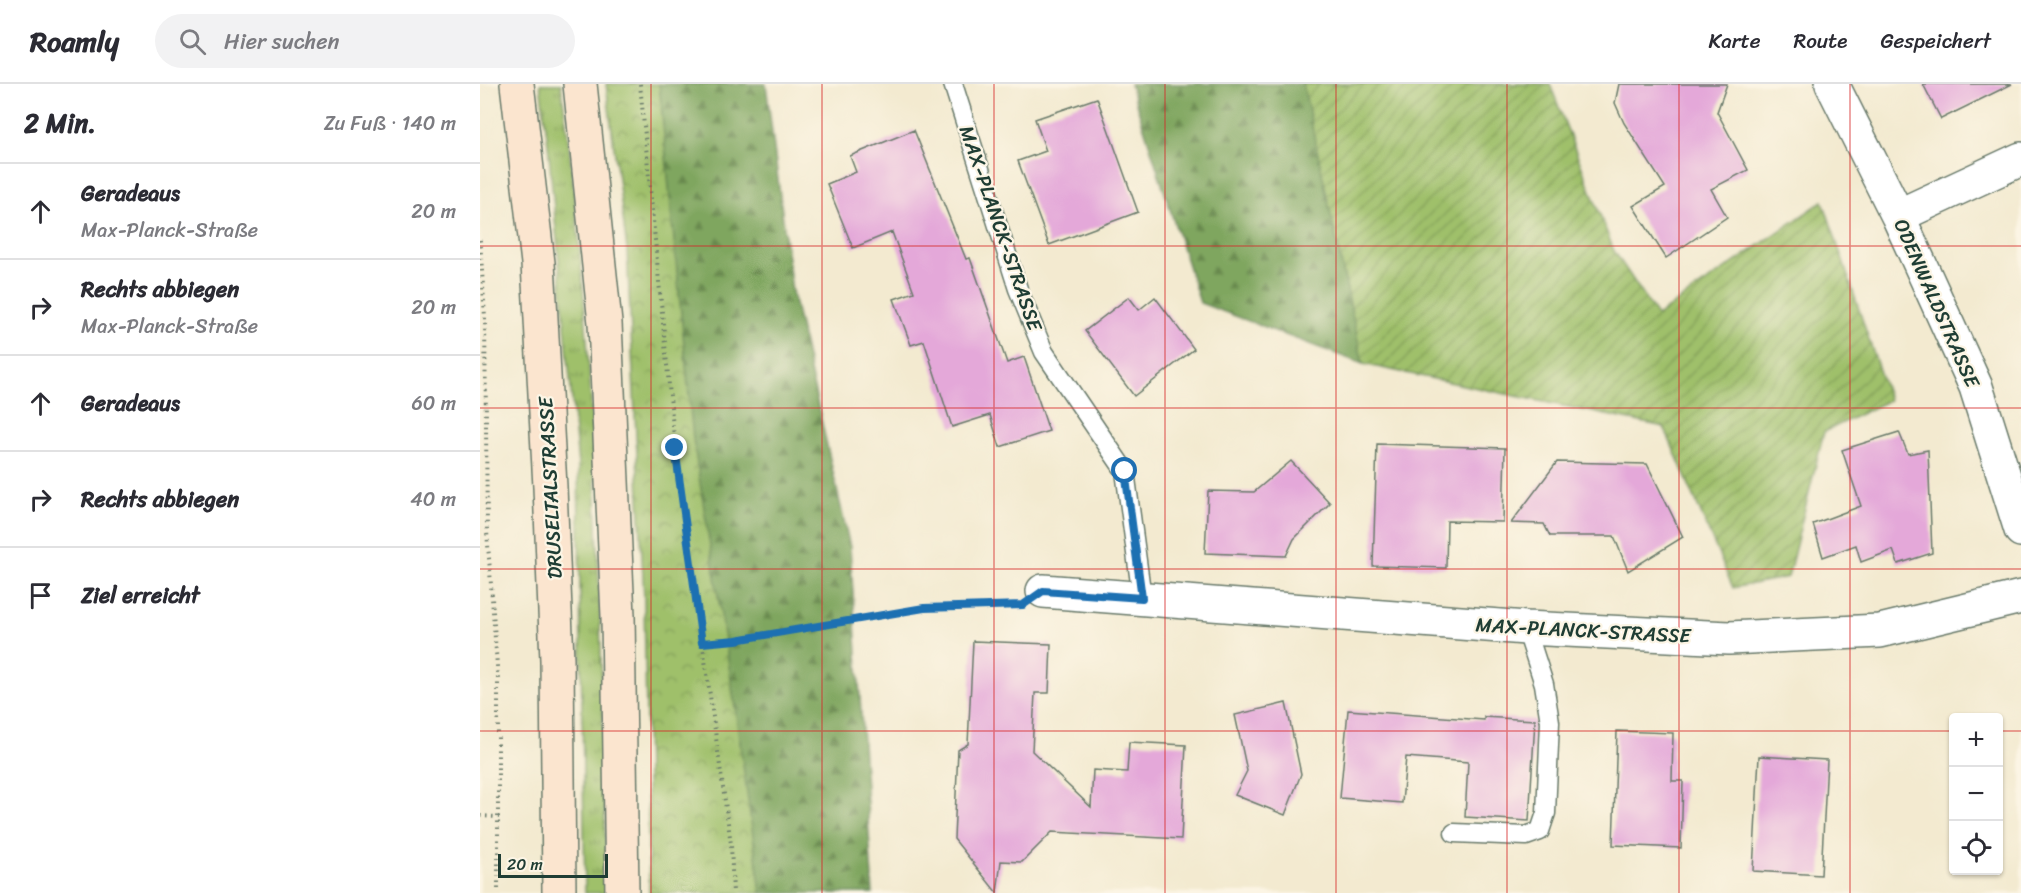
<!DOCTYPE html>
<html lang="de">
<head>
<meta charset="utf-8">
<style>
  :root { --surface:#fff; --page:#f2f2f3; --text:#2b2b33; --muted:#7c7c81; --line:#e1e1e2 }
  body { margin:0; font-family:Sriracha,sans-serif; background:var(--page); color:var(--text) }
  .controls { position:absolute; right:18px; bottom:18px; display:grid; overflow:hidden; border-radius:6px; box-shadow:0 2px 4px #0004 }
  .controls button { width:54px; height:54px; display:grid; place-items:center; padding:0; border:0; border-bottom:2px solid var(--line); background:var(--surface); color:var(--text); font:30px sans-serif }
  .scale { position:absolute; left:18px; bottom:15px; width:110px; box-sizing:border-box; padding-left:6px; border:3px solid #1f3d34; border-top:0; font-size:16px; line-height:21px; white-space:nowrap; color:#1f3d34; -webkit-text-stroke:4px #fcf5e5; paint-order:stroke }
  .stop { position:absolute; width:18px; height:18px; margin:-14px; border:4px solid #1f6fb2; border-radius:50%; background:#fff }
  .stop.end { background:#1f6fb2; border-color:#fff; box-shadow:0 2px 6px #0008 }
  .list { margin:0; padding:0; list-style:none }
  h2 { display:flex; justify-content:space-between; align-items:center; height:78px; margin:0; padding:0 24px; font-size:26px }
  h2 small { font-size:20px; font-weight:400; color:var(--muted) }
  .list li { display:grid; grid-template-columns:39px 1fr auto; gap:18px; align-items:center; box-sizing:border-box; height:96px; padding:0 24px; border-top:2px solid var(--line) }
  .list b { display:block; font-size:22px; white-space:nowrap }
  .list p { margin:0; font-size:20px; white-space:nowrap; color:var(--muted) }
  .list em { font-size:20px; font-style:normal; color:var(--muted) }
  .icon { flex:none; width:33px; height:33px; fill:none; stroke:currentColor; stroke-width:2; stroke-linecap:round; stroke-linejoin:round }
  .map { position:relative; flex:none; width:1541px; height:809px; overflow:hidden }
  header { display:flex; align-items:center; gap:36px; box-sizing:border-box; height:84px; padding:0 30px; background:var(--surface); border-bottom:2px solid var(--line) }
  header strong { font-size:28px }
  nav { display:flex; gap:33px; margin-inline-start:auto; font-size:21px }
  .search { width:420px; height:54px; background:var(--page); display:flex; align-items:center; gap:15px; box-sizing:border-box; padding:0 21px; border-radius:33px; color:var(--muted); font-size:22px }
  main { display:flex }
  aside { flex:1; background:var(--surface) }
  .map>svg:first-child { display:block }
</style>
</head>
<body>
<header>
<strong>Roamly</strong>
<div class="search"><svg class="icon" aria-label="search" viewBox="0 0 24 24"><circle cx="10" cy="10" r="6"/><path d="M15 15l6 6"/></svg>Hier suchen</div>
<nav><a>Karte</a><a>Route</a><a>Gespeichert</a></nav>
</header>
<main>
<aside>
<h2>2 Min.<small>Zu Fuß · 140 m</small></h2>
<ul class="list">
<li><svg class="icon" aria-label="ahead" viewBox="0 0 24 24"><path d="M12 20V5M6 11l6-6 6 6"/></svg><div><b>Geradeaus</b><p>Max-Planck-Straße</p></div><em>20 m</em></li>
<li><svg class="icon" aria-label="right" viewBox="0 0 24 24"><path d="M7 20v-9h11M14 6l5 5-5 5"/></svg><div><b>Rechts abbiegen</b><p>Max-Planck-Straße</p></div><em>20 m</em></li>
<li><svg class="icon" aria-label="ahead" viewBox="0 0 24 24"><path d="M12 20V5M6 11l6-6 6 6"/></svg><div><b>Geradeaus</b></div><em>60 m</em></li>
<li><svg class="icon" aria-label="right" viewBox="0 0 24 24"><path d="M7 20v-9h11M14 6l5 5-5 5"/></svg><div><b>Rechts abbiegen</b></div><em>40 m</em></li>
<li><svg class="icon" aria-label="arrive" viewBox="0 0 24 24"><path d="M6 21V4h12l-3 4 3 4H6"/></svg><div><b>Ziel erreicht</b></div></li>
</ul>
</aside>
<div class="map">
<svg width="1541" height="809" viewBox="0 0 1541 809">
  <defs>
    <pattern id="grass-tufts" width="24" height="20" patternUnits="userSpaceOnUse" patternTransform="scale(1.5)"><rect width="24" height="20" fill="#9fc06a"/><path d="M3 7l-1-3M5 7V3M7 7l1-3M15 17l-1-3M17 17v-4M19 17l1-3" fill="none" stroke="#819d58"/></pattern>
    <pattern id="forest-firs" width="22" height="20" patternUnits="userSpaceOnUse" patternTransform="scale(1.5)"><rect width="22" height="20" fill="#7fa65e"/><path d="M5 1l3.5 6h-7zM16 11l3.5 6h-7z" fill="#67884e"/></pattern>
    <pattern id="park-crowns" width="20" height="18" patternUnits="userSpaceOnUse" patternTransform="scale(1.5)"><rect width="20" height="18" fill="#9fc06a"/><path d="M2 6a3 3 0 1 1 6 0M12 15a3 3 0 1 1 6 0" fill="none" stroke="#819d58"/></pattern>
    <pattern id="garden-furrows" width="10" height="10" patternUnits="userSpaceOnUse" patternTransform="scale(1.5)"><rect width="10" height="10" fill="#9fc06a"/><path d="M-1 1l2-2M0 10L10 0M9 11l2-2" fill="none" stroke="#819d58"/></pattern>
  </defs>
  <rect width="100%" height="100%" fill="#fcf5e5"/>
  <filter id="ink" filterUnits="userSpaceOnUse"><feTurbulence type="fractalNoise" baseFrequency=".0167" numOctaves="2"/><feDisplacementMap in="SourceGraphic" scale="12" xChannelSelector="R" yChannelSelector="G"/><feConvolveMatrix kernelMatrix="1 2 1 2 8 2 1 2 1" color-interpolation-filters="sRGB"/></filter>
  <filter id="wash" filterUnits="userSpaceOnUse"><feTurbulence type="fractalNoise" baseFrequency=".008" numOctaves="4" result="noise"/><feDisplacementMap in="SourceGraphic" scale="24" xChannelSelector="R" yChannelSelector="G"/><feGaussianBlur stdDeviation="1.35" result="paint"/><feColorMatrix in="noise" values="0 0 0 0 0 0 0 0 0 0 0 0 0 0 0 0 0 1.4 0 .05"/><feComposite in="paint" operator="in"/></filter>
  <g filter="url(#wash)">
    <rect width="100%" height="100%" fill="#f3ead0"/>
    <path fill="url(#grass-tufts)" stroke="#5f7e4f" stroke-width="1.5" d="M 60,0 L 81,0 C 118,268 121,539 126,809 L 105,809 L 98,381 L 68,60 Z"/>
    <path fill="url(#forest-firs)" stroke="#4f7249" stroke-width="1.5" d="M 179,0 L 286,0 L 312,207 L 370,463 L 393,809 L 281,809 L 248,575 L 213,355 Z
      M 650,0 L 823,0 L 883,280 L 720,219 Z"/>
    <path fill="url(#park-crowns)" stroke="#5f7e4f" stroke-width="1.5" d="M 126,0 L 179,0 L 213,355 L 248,575 L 281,809 L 169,809 L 164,515 L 147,166 Z"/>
    <path fill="url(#garden-furrows)" stroke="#5f7e4f" stroke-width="1.5" d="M 823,0 L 1070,0 L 1134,167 L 1177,232 L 1343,117 L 1409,316 L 1344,348 L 1308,493 L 1253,504 L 1184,343 L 883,280 Z"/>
    <g id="blocks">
      <path fill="#e4a8d9" d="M 1139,0 L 1247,0 L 1237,28 L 1268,86 L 1231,105 L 1247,133 L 1186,174 L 1153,122 L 1185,103 L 1144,39 L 1135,19 Z
        M 1443,0 L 1532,0 L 1461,35 Z
        M 617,14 L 658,128 L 569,161 L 538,77 L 566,67 L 555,35 Z
        M 434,46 L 486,175 L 490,174 L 527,279 L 544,273 L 569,347 L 520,363 L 510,331 L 472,343 L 444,257 L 431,261 L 414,215 L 434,208 L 412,148 L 373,164 L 347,100 L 376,88 L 370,72 Z
        M 649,213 L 659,226 L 675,213 L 714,265 L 654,312 L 605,247 Z
        M 1419,348 L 1428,370 L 1448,366 L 1452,469 L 1418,480 L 1413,466 L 1381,478 L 1376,461 L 1343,473 L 1333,440 L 1381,422 L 1362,366 Z
        M 897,360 L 1025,364 L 1023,438 L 967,437 L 966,484 L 893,482 Z
        M 811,377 L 850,419 L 814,455 L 806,472 L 725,469 L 728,407 L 774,408 Z
        M 1077,378 L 1167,380 L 1203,453 L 1148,487 L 1134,452 L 1070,452 L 1064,440 L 1031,439 Z
        M 493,557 L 571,560 L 569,609 L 555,609 L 552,667 L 611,723 L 613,686 L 647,688 L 649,658 L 706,661 L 701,755 L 572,748 L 542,778 L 521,777 L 517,809 L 474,755 L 478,666 L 488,660 Z
        M 806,619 L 821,690 L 805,731 L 755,711 L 767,687 L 755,631 Z
        M 868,626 L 1004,636 L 1004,633 L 1055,636 L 1049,737 L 985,733 L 988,678 L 926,673 L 922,719 L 860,714 Z
        M 1137,647 L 1193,649 L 1192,697 L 1203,697 L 1201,764 L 1133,761 Z
        M 1279,672 L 1347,676 L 1341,791 L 1273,787 Z"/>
    </g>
  </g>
  <g filter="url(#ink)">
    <use href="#blocks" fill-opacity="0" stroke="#697a6b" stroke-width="1.5"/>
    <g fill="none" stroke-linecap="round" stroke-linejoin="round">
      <g stroke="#697a6b" stroke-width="21">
        <path id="service" d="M 473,0 L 538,205 L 564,268 L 645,387 L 662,514
          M 974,749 L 1046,752 L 1060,747 L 1066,729 L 1070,638 L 1064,600 L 1046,544"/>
      </g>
      <g stroke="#697a6b" stroke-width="36">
        <path id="minor" d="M 1352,0 L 1418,132 L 1496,303 L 1541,446
          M 1418,132 L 1541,75
          M 563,507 L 1046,544 L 1249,554 L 1400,547 L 1541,513"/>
      </g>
      <g stroke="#697a6b" stroke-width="36">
        <path id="secondary" d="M 37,0 L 58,179 L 70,403 L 77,576 L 79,809
          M 100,0 L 125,239 L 138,532 L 142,809"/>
      </g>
      <path stroke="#697a6b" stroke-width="4" stroke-dasharray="1.5 4.5" stroke-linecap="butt" d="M 160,0 L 195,364 L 251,760 L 253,809
        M 0,156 L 5,233 L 7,447 L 18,595 L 18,809
        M 222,559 L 256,556 L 444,524 L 530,521
        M 0,732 L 19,733"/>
      <use href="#service" stroke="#fff" stroke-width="18"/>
      <use href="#minor" stroke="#fff" stroke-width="33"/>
      <use href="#secondary" stroke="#fbe5cf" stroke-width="33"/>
    </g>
  </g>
  <g fill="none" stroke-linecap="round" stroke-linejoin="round" filter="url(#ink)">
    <path stroke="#1f6fb2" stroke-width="8" d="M 195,364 L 222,559 L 256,556 L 444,524 L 543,521 L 563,507 L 662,514 L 645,387"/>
  </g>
  <path fill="none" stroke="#d62828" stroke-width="1.5" stroke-opacity="0.55" d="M 171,0 L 171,809M 342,0 L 342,809M 514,0 L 514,809M 685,0 L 685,809M 856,0 L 856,809M 1027,0 L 1027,809M 1199,0 L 1199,809M 1370,0 L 1370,809M 0,162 L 1541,162M 0,324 L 1541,324M 0,485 L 1541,485M 0,647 L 1474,647M 1518,647 L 1541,647"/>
  <g text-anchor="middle" stroke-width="4.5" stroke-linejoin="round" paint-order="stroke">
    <g font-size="20" fill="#1f3d34" stroke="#fcf5e5">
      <text transform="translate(521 144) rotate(71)" y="7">MAX-PLANCK-STRASSE</text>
      <text transform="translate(1457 219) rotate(66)" y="7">ODENWALDSTRASSE</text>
      <text transform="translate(70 404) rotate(-93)" y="7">DRUSELTALSTRASSE</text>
      <text transform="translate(1103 546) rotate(3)" y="7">MAX-PLANCK-STRASSE</text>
    </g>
  </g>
</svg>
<div class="controls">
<button>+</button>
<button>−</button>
<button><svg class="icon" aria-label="locate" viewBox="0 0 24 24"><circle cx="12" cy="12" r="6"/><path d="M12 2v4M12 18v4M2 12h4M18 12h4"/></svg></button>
</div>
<div class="scale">20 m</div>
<div class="stop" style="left:645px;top:387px"></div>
<div class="stop end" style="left:195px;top:364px"></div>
</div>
</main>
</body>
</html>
